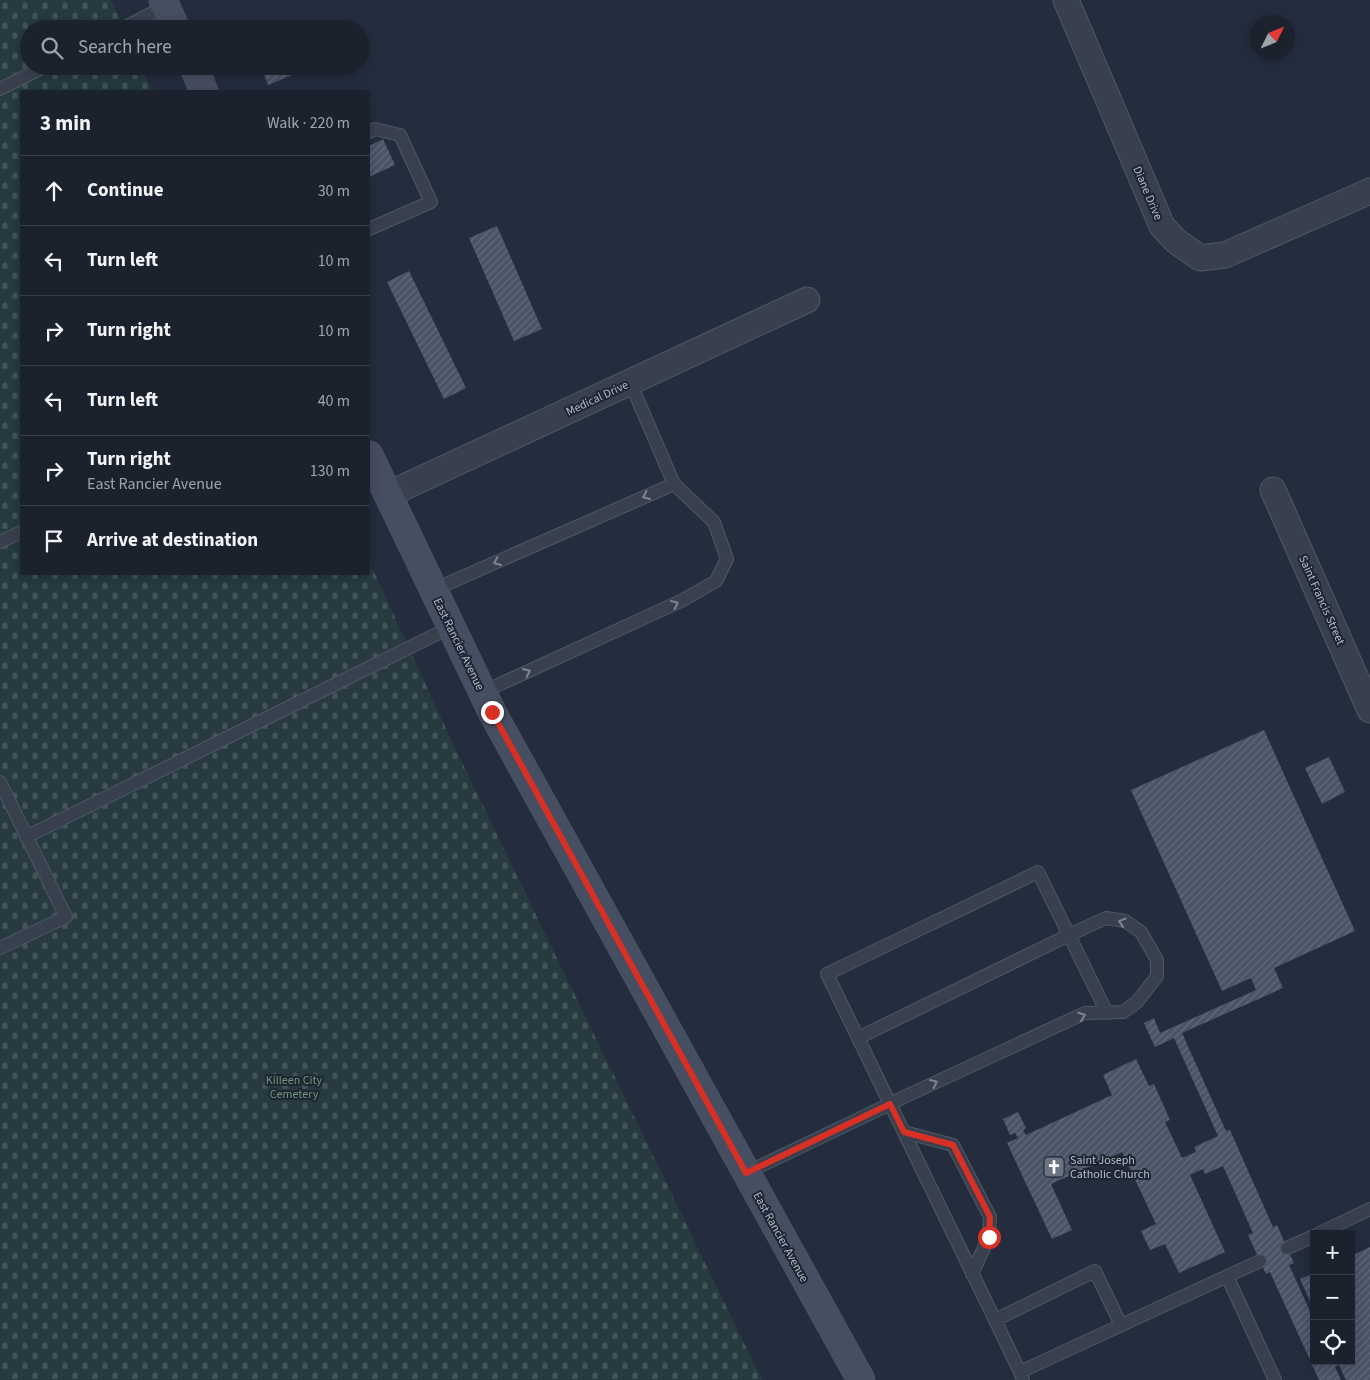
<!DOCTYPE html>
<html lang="en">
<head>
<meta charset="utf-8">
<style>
  :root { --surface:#1b222e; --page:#282f3a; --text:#f1f3f6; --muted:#a0a4aa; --line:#393f4a }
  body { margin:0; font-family:"Source Sans 3",sans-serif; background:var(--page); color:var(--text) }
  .controls { position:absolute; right:15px; bottom:15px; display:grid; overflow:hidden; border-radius:0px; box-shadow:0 2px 12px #0003 }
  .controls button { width:45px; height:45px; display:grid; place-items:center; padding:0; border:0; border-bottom:1px solid var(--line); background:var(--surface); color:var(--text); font:25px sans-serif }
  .compass { position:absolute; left:1250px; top:15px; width:45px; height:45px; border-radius:50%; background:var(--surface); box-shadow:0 2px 12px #0003; rotate:47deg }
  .stop { position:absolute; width:15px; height:15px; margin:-11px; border:4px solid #d93025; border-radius:50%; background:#fff }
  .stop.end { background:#d93025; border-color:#fff; box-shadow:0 1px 5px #0008 }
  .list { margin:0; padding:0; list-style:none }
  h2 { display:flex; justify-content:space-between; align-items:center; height:65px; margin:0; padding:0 20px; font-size:21px }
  h2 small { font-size:16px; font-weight:400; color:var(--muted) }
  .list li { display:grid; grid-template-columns:32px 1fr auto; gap:15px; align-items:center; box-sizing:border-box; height:70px; padding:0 20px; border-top:1px solid var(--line) }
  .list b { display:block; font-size:19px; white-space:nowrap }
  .list p { margin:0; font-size:16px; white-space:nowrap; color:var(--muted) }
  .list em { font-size:16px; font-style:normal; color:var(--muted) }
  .icon { flex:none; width:28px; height:28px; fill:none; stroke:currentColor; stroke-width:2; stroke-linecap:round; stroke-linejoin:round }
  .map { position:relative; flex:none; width:1370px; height:1380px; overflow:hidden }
  .search { position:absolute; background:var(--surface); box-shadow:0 2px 12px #0003; left:20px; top:20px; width:350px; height:55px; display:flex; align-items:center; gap:12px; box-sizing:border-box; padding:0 18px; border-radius:28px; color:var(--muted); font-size:19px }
  .panel { position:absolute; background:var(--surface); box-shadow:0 2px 12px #0003; left:20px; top:90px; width:350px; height:485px; border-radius:0px }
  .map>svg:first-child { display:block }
</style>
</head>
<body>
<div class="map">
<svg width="1370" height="1380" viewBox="0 0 1370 1380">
  <defs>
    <pattern id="cemetery-stones" width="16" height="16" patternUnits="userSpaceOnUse" patternTransform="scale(1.25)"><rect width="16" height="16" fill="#263a3f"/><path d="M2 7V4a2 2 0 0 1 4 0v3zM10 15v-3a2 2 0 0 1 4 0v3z" fill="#435559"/></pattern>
    <pattern id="building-hatch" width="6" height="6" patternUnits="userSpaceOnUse" patternTransform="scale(1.25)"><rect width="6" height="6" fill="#4a5467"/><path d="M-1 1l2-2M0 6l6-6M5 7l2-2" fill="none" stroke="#626b7b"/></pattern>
  </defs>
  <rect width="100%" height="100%" fill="#242d3e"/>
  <path fill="url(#cemetery-stones)" d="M 0,0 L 111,0 L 124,29 L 29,29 L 29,66 L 141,66 L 153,91 L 21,91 L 21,574 L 369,574 L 369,561 L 454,746 L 762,1380 L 0,1380 Z"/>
  <path fill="url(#building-hatch)" d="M 261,66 L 314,66 L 268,85 Z
    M 383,139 L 395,165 L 369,177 L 369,146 Z
    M 497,226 L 542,329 L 514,341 L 469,238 Z
    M 409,271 L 466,388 L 444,399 L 387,282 Z
    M 1264,730 L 1355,931 L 1274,968 L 1283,988 L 1182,1033 L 1226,1131 L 1230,1130 L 1273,1227 L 1277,1225 L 1294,1263 L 1289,1265 L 1314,1320 L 1314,1361 L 1351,1361 L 1351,1256 L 1370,1247 L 1370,1380 L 1346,1380 L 1339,1365 L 1335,1367 L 1341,1380 L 1319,1380 L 1270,1272 L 1266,1274 L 1248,1235 L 1253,1233 L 1223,1166 L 1205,1174 L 1203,1169 L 1190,1175 L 1225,1252 L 1179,1273 L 1165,1244 L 1150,1250 L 1141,1231 L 1156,1224 L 1122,1152 L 1051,1184 L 1072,1230 L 1052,1239 L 1007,1143 L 1018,1138 L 1015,1133 L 1010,1135 L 1003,1119 L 1018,1112 L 1026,1128 L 1023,1130 L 1026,1135 L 1112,1095 L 1103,1075 L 1136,1059 L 1149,1086 L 1154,1084 L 1170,1120 L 1165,1122 L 1182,1158 L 1196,1152 L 1194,1147 L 1218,1136 L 1174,1038 L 1155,1047 L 1144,1023 L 1154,1018 L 1160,1033 L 1256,990 L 1251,978 L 1222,991 L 1131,790 Z
    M 1329,757 L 1345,792 L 1322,804 L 1305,768 Z
    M 1314,1273 L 1314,1310 L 1300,1279 Z"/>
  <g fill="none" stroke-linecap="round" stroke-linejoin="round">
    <g stroke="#505866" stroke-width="14">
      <path id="service" d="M 121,29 L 166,6
        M 0,89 L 46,66
        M 369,132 L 375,129 L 400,135 L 431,202 L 369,229
        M 630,382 L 674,484
        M 0,542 L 21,532
        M 433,590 L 674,484 L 714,522 L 727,559 L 716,581 L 683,600 L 483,692
        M 0,782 L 66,917 L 0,948
        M 26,837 L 451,627
        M 858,1038 L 1069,935 L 1107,1013
        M 904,1132 L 953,1145 L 990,1217 L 989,1237 L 972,1274
        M 746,1173 L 890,1104 L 904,1097 L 1085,1013 L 1123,1012 L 1137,1002 L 1157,976 L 1157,960 L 1141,932 L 1125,921 L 1106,918 L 1069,935 L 1038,872 L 827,974 C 883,1089 939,1205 995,1320 L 1095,1271 L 1121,1325
        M 1318,1234 L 1370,1209
        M 1287,1248 L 1314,1236
        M 1227,1276 L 1275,1380
        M 995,1320 L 1020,1372
        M 1023,1380 L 1020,1372 L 1260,1261"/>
    </g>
    <g stroke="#505866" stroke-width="27">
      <path id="minor" d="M 1066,0 L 1162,226 L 1176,241 L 1200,258 L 1225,255 L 1370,191
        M 1273,490 L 1370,710
        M 387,495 L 807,300"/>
    </g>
    <g stroke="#505866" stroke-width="29">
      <path id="secondary" d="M 163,0 L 176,29
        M 193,66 L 204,91
        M 369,455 L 492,712 L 861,1380"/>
    </g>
    <use href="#service" stroke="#38404e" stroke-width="12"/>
    <use href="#minor" stroke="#38404e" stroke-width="25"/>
    <use href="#secondary" stroke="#464e61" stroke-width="28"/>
  </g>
  <defs><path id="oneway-chevron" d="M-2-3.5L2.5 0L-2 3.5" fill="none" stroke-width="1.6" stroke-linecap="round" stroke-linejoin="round" transform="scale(1.25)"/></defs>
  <g stroke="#7d8492">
    <use href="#oneway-chevron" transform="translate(646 496) rotate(156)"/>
    <use href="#oneway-chevron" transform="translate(497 562) rotate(156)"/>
    <use href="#oneway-chevron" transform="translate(675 604) rotate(-25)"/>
    <use href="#oneway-chevron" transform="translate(527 672) rotate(-25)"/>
    <use href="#oneway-chevron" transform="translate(1122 922) rotate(-163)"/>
    <use href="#oneway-chevron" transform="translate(1082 1016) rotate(-19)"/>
    <use href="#oneway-chevron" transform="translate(934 1083) rotate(-25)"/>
  </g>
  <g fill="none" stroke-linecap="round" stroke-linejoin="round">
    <path stroke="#d93025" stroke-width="6" d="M 492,712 L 746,1173 L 890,1104 L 904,1132 L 953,1145 L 990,1217 L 989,1237"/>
  </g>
  <defs>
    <g id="church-square" transform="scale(1.125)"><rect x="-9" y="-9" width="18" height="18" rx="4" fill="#6b7280" stroke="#1d2533"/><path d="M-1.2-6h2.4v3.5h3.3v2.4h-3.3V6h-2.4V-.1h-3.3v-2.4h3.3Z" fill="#fff"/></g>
  </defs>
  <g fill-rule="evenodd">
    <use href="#church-square" x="1054" y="1167"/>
  </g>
  <g text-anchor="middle" stroke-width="4" stroke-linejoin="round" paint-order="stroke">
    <g font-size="12" fill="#b5bbc9" stroke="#1d2533">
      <text transform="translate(1148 193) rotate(67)" y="4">Diane Drive</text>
      <text transform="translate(597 398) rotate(-25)" y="4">Medical Drive</text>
      <text transform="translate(1322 600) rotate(66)" y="4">Saint Francis Street</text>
      <text transform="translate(459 644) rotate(64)" y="4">East Rancier Avenue</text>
      <text transform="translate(781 1237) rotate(61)" y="4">East Rancier Avenue</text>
    </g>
    <g font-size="12" fill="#6c9a7a" stroke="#1d2533">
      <text x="294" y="1084">Killeen City<tspan x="294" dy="14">Cemetery</tspan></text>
    </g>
    <g font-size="12" fill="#b5bbc9" stroke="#1d2533" text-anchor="start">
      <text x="1070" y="1164">Saint Joseph<tspan x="1070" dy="14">Catholic Church</tspan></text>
    </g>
  </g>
</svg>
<div class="controls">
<button>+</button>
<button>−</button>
<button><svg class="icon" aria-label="locate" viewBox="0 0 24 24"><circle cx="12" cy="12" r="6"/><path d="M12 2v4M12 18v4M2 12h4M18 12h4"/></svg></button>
</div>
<svg class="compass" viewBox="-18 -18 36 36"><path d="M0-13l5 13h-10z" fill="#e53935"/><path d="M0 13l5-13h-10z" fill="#a0a4aa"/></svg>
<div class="stop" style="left:989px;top:1237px"></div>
<div class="stop end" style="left:492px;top:712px"></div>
<div class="search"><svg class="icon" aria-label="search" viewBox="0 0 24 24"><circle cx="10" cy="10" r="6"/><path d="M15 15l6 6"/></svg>Search here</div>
<section class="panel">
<h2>3 min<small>Walk · 220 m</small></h2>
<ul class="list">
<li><svg class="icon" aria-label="ahead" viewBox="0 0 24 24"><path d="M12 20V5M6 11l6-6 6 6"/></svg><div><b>Continue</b></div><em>30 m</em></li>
<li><svg class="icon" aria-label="left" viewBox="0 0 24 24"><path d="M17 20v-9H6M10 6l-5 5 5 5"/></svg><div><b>Turn left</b></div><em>10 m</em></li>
<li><svg class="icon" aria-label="right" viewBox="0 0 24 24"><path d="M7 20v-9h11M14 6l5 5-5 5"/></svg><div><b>Turn right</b></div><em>10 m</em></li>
<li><svg class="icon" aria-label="left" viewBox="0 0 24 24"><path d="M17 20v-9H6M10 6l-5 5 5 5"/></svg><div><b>Turn left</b></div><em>40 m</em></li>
<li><svg class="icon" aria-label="right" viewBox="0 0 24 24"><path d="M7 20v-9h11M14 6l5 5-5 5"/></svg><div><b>Turn right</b><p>East Rancier Avenue</p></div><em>130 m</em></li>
<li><svg class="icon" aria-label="arrive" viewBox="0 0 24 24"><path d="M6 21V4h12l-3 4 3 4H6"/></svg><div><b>Arrive at destination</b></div></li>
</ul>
</section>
</div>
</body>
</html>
